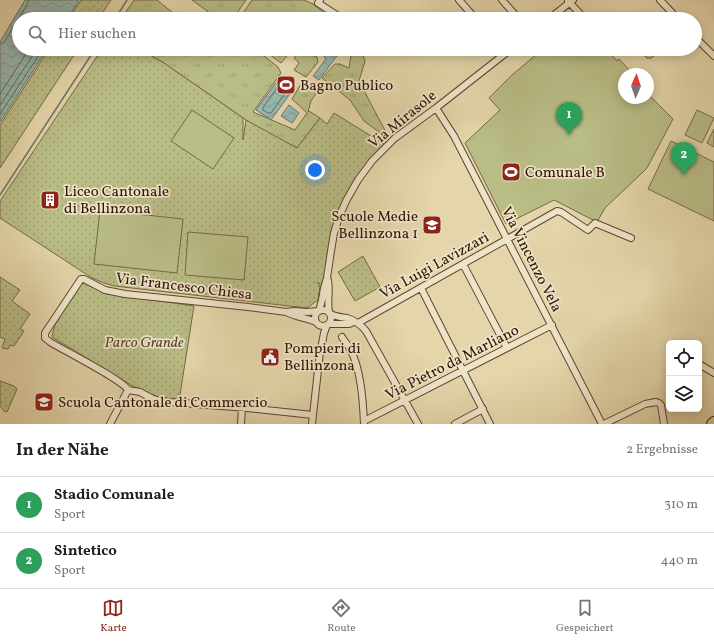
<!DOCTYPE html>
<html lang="de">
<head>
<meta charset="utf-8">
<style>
  :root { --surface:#fff; --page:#f6f6f6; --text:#202124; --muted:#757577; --line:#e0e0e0; --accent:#8f2418 }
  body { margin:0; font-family:Vollkorn,serif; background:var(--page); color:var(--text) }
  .controls { position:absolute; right:12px; bottom:12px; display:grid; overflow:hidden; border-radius:6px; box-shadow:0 2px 10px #0003 }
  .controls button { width:36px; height:36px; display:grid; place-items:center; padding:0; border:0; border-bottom:1px solid var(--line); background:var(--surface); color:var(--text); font:20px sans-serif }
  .compass { position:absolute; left:618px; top:68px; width:36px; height:36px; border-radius:50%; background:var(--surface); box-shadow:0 2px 10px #0003; rotate:2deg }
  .you { position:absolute; left:315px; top:170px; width:14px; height:14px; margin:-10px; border:3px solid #fff; border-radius:50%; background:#1a73e8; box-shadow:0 0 0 6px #1a73e833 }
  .badge { display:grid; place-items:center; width:26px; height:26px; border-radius:50%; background:var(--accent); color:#fff; font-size:13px; font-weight:700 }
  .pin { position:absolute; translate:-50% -33px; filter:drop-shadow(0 1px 2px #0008) }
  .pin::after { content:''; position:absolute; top:21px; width:14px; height:12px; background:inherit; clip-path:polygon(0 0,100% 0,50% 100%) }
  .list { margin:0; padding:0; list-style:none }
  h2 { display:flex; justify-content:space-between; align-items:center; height:52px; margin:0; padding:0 16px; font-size:17px }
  h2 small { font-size:13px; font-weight:400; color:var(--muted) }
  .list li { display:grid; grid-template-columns:26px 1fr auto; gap:12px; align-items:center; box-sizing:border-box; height:56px; padding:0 16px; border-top:1px solid var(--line) }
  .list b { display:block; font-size:15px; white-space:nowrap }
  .list p { margin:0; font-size:13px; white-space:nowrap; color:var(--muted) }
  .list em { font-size:13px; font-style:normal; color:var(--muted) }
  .icon { flex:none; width:22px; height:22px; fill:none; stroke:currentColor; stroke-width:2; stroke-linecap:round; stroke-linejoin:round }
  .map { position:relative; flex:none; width:714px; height:424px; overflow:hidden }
  .search { position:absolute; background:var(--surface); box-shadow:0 2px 10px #0003; left:12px; right:12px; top:12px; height:44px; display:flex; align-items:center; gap:10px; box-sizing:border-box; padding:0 14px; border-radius:22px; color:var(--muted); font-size:15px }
  .sheet { height:164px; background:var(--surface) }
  nav { display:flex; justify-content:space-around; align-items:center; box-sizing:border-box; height:56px; border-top:1px solid var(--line); background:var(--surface); font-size:11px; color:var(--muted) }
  nav a { display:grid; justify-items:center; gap:2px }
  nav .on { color:var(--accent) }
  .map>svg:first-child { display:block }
</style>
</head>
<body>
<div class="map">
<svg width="714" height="424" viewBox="0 0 714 424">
  <defs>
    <pattern id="grass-tufts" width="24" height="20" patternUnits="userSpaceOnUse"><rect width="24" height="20" fill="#b9bc85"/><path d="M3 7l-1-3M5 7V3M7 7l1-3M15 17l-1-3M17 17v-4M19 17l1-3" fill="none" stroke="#a0a171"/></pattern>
    <pattern id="park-dots" width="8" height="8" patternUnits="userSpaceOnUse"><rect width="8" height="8" fill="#b9bc85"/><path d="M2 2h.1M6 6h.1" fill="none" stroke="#a0a171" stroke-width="1.8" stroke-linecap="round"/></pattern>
    <pattern id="water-waves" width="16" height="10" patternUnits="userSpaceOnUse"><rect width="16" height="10" fill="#96b8af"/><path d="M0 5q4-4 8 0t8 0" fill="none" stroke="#829d95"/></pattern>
  </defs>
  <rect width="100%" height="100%" fill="#e4d5aa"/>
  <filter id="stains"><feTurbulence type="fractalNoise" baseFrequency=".005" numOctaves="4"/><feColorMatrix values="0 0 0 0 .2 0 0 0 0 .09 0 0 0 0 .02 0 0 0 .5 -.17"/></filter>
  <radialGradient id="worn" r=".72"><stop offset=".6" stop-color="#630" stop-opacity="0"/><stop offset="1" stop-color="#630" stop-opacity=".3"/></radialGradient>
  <path fill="url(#grass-tufts)" stroke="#766844" d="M 134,0 L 157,0 L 173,13 L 173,19 L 121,19 Z
    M 192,0 L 246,0 L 233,19 L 218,19 Z
    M 252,0 L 304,0 L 313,4 L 332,19 L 239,19 Z
    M 139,49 L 160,49 L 168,51 L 175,49 L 255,49 L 278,67 L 281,73 L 253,112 L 295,130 L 307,113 L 292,99 L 301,84 L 317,92 L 311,101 L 308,112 L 309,111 L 320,118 L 297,148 L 263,131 L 246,120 L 164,63 Z
    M 262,49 L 293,49 L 281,63 Z
    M 352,49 L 361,49 L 365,61 L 359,81 L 390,140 L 364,121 L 350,100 L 322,78 L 335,64 L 340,64 L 349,68 Z
    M 647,49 L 661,49 C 658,52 654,57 651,58 C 644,60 644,53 647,49 Z
    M 299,51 L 317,57 L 318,62 L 306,77 L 294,70 L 299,63 L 294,58 Z"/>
  <path fill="url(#park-dots)" stroke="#766844" d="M 81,0 L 111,0 L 98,19 L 68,19 Z
    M 49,49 L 78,49 L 0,168 L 0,125 Z
    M 102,49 L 139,49 L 164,63 L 243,118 L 243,140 L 246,120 L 297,148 L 320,118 L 327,124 L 334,113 L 384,144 L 360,172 L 341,204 L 331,231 L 324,286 L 317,282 L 320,286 L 318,300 L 307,308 L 114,286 L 104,283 L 92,278 L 0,218 L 0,201 Z
    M 363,256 L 380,287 L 355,301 L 338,272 Z
    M 0,277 L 20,290 L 12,301 L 30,314 L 20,329 L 24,331 L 14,346 L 10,345 L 8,349 L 2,348 L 5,339 L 0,337 Z
    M 82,282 L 92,287 L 107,293 L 194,306 L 179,401 L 150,395 L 131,385 L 52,337 L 55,324 Z
    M 0,381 L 14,386 L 17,389 L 7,412 L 4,411 L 0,406 Z"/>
  <path fill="#b9bc85" stroke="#766844" d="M 543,49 L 606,49 L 617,61 L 619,59 L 633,74 L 624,74 L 624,98 L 648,98 L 648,94 L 673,119 L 647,168 L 641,174 L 605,208 L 597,222 L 554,200 L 506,224 L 465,143 L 500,110 L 489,98 L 512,75 Z
    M 192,110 L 234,138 L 213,169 L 171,141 Z
    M 697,110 L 714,118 L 702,143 L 685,135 Z
    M 714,129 L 714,147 L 707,143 Z
    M 671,141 L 714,162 L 714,221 L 648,189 Z
    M 100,210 L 183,219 L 177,273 L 94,264 Z
    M 188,232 L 248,237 L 244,280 L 185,275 Z"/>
  <path fill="url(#water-waves)" stroke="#6e766b" d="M 25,0 L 79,0 L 67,19 L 19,19 L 19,49 L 47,49 L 0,122 L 0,42 Z
    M 302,49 L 326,49 L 327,50 L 322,56 Z
    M 330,49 L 342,49 L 319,80 L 313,76 L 326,59 L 324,57 Z
    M 281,76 L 295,87 L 271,120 L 256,110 Z
    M 289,105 L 299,113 L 292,123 L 281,116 Z"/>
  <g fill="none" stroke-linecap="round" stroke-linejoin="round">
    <path stroke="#64665a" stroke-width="1" d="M 0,43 L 3,43 L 5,41 L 28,3 L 28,0
      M 281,83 C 284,83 289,86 288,89 L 271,113 L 268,113 L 263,110 L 263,108 Z
      M 0,94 L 29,49
      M 0,105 L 37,49
      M 0,114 L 43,49"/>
    <path stroke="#6e766b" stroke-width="1.5" d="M 115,19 L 127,0
      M 0,195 L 95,49"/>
    <g stroke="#5f442e" stroke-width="8">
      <path id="minor" d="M 320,0 L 318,3 L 343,19
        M 459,0 L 476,19
        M 502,0 L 519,19
        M 660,0 L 678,19
        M 568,1 L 585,19
        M 549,19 L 573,0
        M 695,37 L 714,56
        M 436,108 L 454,136 L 602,424
        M 463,264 L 507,348
        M 328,280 C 330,291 327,301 329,312
        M 421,288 L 490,424
        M315 318a8 8 0 1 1 16 0a8 8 0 1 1-16 0Z
        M 319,311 L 322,300 L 324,288 L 327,278 L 331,251 L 334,233 L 339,217 L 346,201 L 358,180 L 372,161 L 395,138 L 436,108 L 511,49
        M 286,312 C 296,317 306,318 316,322
        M 331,314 C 336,317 341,317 347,318 C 354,320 361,325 366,331 L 418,424
        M 358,323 L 557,211 L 561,212 L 588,230 L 595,223 L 631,238
        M 329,324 L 349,324 L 354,322
        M 342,337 C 344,341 347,344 349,347 C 361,367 363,401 364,424
        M 699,364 L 714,373
        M 313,415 L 247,408 L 170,402 L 161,401 L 153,399 L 140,392 L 128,390 C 123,380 63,350 50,342 L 45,338 L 45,333 L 81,279 L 84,279 L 105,290 L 125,294 L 248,307 L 286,312 L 294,311 L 307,312 L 318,311
        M 364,421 L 552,325
        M 110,424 L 128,390
        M 241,424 L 242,408
        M 312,424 L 320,352 L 321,349 L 324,333 L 327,325
        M 455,424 L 483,409
        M 604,424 L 645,404 L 656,402 L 659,403 L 661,405 L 664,424"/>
    </g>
    <g stroke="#331404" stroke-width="12">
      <path id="primary" d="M 712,424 L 714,422"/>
    </g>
    <use href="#minor" stroke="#ede4c8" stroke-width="6"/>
    <use href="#primary" stroke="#e4d5aa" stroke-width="10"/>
  </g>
  <defs>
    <g id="stadium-square" transform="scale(1)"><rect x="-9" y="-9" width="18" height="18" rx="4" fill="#8f2418" stroke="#ede4c8"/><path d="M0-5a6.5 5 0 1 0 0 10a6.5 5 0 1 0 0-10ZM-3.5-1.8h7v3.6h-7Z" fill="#fff"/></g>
    <g id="building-square" transform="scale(1)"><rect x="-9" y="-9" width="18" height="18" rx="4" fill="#8f2418" stroke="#ede4c8"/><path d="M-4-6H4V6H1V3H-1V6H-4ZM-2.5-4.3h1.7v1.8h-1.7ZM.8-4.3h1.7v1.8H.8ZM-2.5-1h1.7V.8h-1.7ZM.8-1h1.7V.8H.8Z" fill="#fff"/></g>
    <g id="school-square" transform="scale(1)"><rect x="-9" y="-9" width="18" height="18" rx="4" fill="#8f2418" stroke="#ede4c8"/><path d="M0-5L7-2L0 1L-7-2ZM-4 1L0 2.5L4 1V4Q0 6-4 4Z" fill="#fff"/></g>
    <g id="civic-square" transform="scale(1)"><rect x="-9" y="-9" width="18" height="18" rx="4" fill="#8f2418" stroke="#ede4c8"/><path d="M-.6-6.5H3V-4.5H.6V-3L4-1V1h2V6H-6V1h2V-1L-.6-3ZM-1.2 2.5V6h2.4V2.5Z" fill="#fff"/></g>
  </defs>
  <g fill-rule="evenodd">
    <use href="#stadium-square" x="286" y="85"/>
    <use href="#stadium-square" x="511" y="172"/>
    <use href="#building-square" x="50" y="200"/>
    <use href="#school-square" x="432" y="225"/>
    <use href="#civic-square" x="270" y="357"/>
    <use href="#school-square" x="44" y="402"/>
  </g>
  <g text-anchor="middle" stroke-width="3.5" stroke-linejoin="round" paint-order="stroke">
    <g font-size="15" fill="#331404" stroke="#ede4c8" text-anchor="start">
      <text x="300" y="90">Bagno Publico</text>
      <text x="525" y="177">Comunale B</text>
      <text x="64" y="196">Liceo Cantonale<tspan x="64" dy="17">di Bellinzona</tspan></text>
      <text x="418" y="221" text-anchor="end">Scuole Medie<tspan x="418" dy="17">Bellinzona 1</tspan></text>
      <text x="284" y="353">Pompieri di<tspan x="284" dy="17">Bellinzona</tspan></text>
      <text x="58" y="407">Scuola Cantonale di Commercio</text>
    </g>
    <g font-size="15" fill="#331404" stroke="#ede4c8">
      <text transform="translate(402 119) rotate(-39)" y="5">Via Mirasole</text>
      <text transform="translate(532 259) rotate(63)" y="5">Via Vincenzo Vela</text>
      <text transform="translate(434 265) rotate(-29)" y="5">Via Luigi Lavizzari</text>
      <text transform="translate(184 286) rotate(7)" y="5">Via Francesco Chiesa</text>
      <text transform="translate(452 362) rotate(-27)" y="5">Via Pietro da Marliano</text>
    </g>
    <g font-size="15" font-style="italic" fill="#5b462b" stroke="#ede4c8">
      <text x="144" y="347">Parco Grande</text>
    </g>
  </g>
  <rect width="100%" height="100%" filter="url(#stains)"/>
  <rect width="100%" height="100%" fill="url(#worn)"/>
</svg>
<div class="controls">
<button><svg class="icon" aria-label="locate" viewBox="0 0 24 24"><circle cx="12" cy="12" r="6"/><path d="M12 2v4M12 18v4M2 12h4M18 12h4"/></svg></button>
<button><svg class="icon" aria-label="layers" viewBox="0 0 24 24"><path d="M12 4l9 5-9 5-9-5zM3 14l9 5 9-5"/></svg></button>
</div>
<svg class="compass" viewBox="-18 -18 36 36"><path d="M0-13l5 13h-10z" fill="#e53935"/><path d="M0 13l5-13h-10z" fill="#757577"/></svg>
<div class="you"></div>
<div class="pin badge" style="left:569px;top:135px;background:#2e9e5b">1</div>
<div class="pin badge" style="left:684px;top:175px;background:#2e9e5b">2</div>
<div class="search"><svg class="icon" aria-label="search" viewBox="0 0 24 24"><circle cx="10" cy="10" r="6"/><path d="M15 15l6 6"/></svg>Hier suchen</div>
</div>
<section class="sheet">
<h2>In der Nähe<small>2 Ergebnisse</small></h2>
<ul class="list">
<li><span class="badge" style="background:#2e9e5b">1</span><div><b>Stadio Comunale</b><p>Sport</p></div><em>310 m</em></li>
<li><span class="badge" style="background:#2e9e5b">2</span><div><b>Sintetico</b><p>Sport</p></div><em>440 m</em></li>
</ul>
</section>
<nav>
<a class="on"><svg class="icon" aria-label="map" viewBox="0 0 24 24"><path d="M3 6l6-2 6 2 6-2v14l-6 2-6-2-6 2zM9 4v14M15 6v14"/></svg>Karte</a>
<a><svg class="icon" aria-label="directions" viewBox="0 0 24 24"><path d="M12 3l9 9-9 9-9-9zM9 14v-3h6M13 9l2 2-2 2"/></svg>Route</a>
<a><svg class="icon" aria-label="saved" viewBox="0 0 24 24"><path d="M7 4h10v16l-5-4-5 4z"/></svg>Gespeichert</a>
</nav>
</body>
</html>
